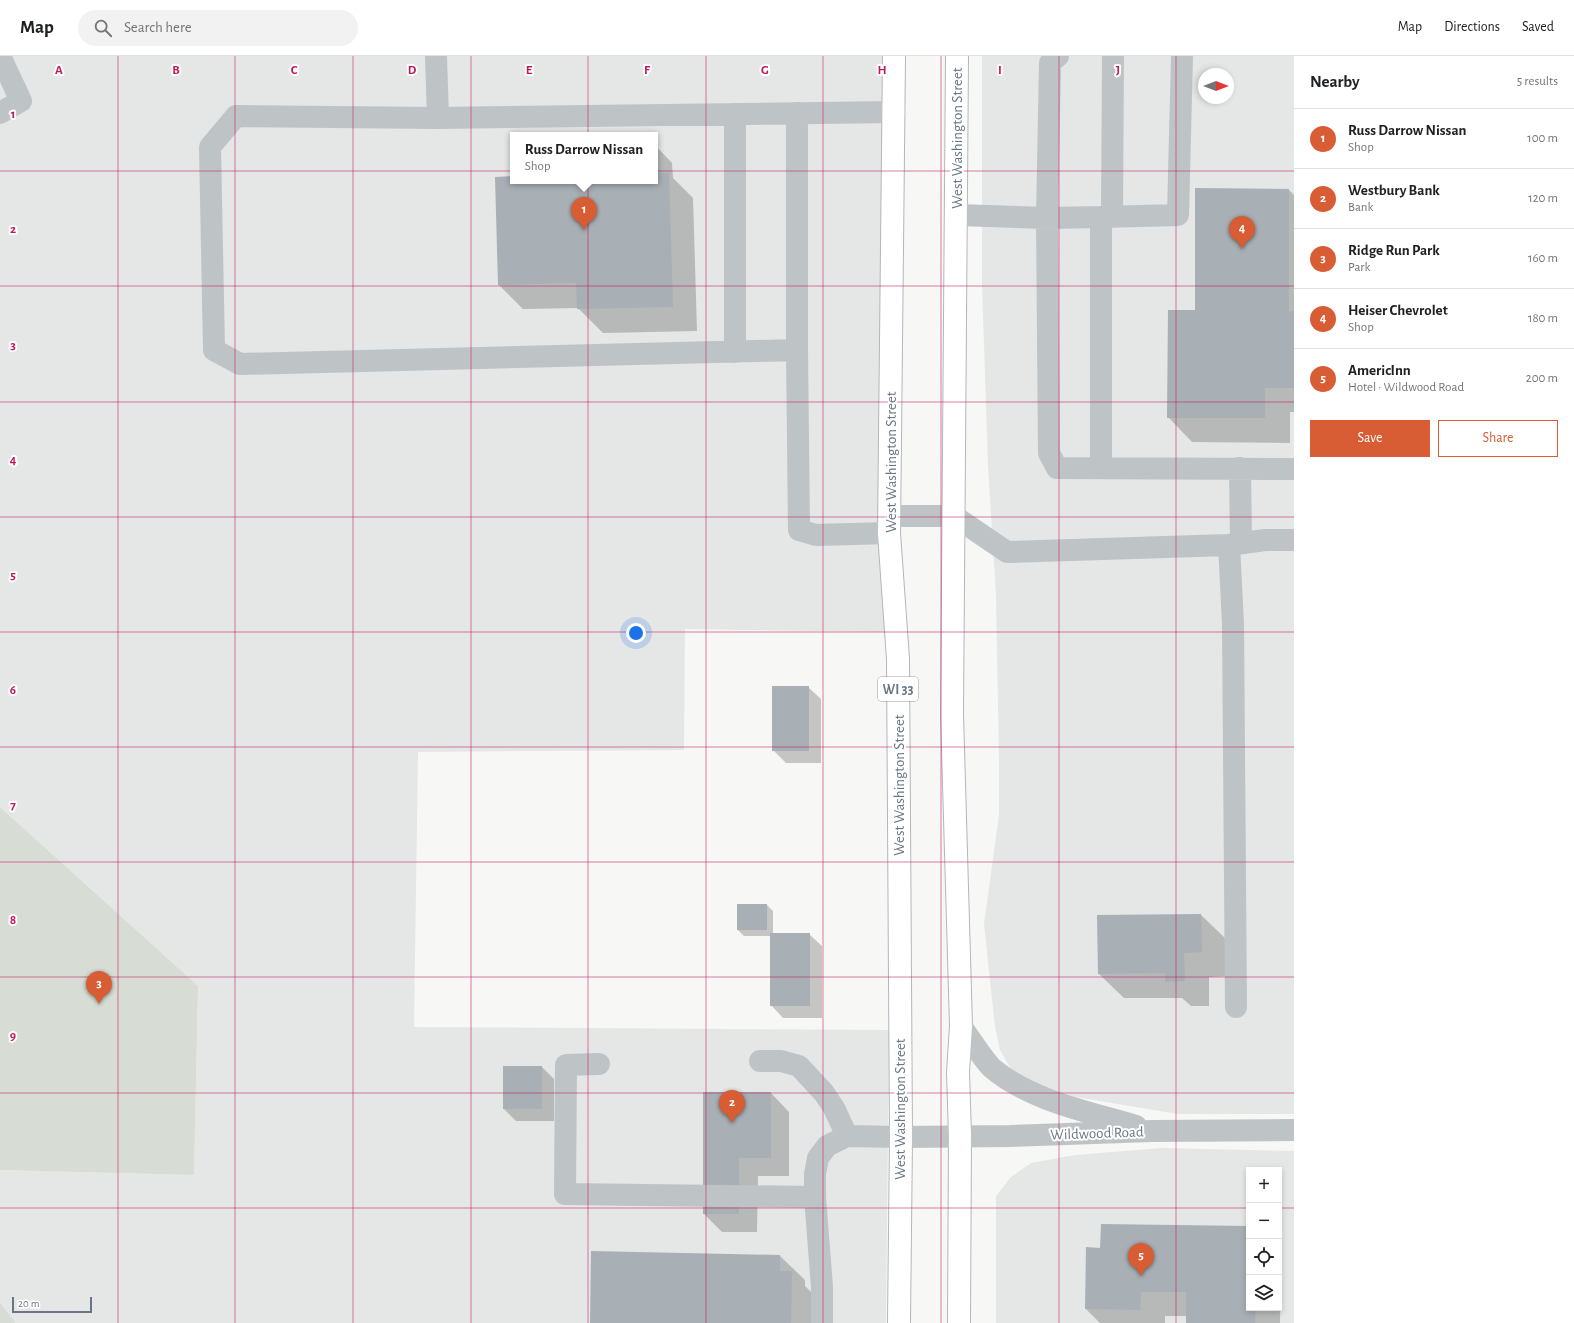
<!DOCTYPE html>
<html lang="en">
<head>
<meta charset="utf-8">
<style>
  :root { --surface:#fff; --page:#f2f2f2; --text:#202124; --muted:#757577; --line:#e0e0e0; --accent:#d85c34 }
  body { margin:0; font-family:"Alegreya Sans",sans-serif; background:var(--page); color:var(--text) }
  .controls { position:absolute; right:12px; bottom:12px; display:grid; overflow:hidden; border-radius:0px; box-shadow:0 2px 6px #0003 }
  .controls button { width:36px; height:36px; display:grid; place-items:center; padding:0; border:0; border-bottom:1px solid var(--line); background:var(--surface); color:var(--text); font:20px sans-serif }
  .compass { position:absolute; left:1198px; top:12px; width:36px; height:36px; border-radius:50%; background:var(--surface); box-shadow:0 2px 6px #0003; rotate:90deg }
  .scale { position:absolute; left:12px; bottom:10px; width:80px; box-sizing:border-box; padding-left:4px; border:2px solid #687784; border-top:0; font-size:11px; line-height:14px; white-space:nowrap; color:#687784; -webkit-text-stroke:3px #fff; paint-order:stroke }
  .you { position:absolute; left:636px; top:577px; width:14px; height:14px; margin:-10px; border:3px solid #fff; border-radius:50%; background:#1a73e8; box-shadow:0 0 0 6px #1a73e833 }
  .badge { display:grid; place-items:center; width:26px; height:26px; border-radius:50%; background:var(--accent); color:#fff; font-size:13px; font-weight:700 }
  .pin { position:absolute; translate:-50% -33px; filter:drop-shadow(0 1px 2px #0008) }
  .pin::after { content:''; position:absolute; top:21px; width:14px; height:12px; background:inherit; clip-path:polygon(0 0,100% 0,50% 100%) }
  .popup { position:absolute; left:510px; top:76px; width:148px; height:52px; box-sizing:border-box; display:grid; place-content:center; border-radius:0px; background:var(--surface); filter:drop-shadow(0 1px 3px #0005); font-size:13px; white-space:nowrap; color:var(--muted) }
  .popup b { font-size:15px; color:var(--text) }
  .popup::after { content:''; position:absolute; left:50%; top:100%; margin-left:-8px; border:8px solid transparent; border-top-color:var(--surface) }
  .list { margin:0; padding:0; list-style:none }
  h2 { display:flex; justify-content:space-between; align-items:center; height:52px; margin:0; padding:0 16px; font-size:17px }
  h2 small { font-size:13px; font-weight:400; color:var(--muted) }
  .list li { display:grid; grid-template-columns:26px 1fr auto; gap:12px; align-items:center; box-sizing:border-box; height:60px; padding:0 16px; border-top:1px solid var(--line) }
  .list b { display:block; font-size:15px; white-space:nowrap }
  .list p { margin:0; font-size:13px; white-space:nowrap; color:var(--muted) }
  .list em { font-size:13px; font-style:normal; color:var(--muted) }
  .actions { display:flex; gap:8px; padding:12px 16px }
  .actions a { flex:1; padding:9px 0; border:1px solid var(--accent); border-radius:0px; text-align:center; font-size:14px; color:var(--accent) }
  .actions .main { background:var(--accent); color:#fff }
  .icon { flex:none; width:22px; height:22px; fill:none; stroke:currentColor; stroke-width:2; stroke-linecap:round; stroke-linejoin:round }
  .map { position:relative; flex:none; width:1294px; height:1267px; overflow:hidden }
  header { display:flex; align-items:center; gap:24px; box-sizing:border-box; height:56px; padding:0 20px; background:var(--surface); border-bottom:1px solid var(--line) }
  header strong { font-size:19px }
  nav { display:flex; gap:22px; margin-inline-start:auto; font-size:14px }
  .search { width:280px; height:36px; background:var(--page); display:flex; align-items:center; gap:10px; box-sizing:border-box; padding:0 14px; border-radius:22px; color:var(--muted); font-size:15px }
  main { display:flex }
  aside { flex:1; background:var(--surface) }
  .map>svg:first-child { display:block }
</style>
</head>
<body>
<header>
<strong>Map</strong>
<div class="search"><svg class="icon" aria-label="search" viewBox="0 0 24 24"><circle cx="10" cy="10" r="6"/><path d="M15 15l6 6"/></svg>Search here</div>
<nav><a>Map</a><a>Directions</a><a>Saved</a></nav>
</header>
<main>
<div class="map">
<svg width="1294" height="1267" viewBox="0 0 1294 1267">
  <rect width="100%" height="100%" fill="#f7f7f5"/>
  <path fill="#e5e6e6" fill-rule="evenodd" d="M 0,0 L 885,0 L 888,576 L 685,573 L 684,694 L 418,696 L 414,971 L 889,974 L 886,1267 L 16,1267 L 0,1247 L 0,1114 L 194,1119 L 198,930 L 0,751 ZM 513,79 L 655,79 L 655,125 L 513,125 Z
    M 982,0 L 1294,0 L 1294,1058 L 1178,1058 L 1076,1041 L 1027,1025 L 1012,1015 L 1000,994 L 995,971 L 984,868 L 999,759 L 999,704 L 996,540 L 988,409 L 982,228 ZM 1204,18 L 1228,18 L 1228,42 L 1204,42 Z
    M 1162,1092 L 1294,1095 L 1294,1267 L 996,1267 L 996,1140 L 1011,1121 L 1031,1107 L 1075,1099 ZM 1249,1114 L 1279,1114 L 1279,1252 L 1249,1252 Z"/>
  <path fill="#d7dcd4" d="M 0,751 L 198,930 L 194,1119 L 0,1114 Z
    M 0,1247 L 16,1267 L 0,1267 Z"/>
  <path fill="#0003" d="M 655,89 L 672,107 L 673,122 L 693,142 L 697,275 L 603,277 L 578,252 L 523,253 L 499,229 L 513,121 L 513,125 L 655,125 Z
    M 1196,133 L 1289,134 L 1294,139 L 1294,356 L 1290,356 L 1290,387 L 1192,386 L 1168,361 L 1196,255 Z
    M 808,631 L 821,643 L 821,707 L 786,707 L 773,694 Z
    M 767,849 L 773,855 L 773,878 L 809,878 L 822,890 L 822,962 L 783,962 L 771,949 L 771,880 L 744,880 L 738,874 Z
    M 1201,859 L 1226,883 L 1226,920 L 1209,921 L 1209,950 L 1191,950 L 1182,942 L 1124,942 L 1099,918 Z
    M 542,1011 L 554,1023 L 554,1065 L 516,1065 L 504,1053 Z
    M 771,1037 L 789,1056 L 789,1120 L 758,1120 L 757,1176 L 722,1176 L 704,1158 Z
    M 1249,1171 L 1249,1252 L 1279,1252 L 1279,1194 L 1281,1196 L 1280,1267 L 1187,1267 L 1187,1260 L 1165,1260 L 1165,1267 L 1100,1267 L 1086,1253 L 1101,1193 Z
    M 592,1196 L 780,1200 L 805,1224 L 805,1230 L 816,1241 L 815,1267 L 591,1267 Z"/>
  <path fill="#a8b0b5" d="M 655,117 L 669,117 L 673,251 L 577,253 L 576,227 L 498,229 L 495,121 L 513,120 L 513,125 L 655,125 Z
    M 1195,132 L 1289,133 L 1289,255 L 1294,255 L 1294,332 L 1265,332 L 1265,362 L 1167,362 L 1168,254 L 1195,254 Z
    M 772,630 L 809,630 L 809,695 L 772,695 Z
    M 737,848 L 767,848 L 767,874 L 737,874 Z
    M 1201,858 L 1202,896 L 1184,897 L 1185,925 L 1165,926 L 1165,917 L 1098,918 L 1097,859 Z
    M 770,877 L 810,877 L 810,950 L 770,950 Z
    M 503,1010 L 542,1010 L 542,1053 L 503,1053 Z
    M 703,1036 L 771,1036 L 771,1102 L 739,1102 L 739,1158 L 703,1158 Z
    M 1101,1168 L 1249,1170 L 1249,1252 L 1256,1252 L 1255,1267 L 1186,1267 L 1186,1236 L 1141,1236 L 1140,1254 L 1085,1253 L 1086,1191 L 1100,1192 Z
    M 591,1195 L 780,1199 L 780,1215 L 792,1215 L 791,1267 L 590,1267 Z"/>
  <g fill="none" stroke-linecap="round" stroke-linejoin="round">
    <g stroke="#b2b7bb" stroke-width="24">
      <path id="major" d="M 894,0 L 889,477 L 898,603 L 901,1081 L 899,1267
        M 957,0 L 952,658 L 961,970 L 958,1016 L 960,1080 L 959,1267"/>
    </g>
    <path stroke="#bec3c6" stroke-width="22" d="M 436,0 L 438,62 L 894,56
      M 1058,0 L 1050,7 L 1047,162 L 1049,397 L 1057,412 L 1294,413
      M 0,57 L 21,45 L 0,0
      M 797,57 L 797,294
      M 735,58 L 735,296
      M 438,62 L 236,60 L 210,91 L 214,294 L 240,308 L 797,294 L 799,474 L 816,479 L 889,477
      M 957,159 L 1047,162 L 1101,161
      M 1112,161 L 1113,0
      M 1101,412 L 1101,161 L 1178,159 L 1182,0
      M 1240,412 L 1241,487
      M 890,460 L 954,460 L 1007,496 L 1229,489 L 1265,484 L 1294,484
      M 1229,489 L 1233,568 L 1236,951
      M 961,970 C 970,982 982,1002 992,1012 C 1029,1044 1089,1056 1136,1070
      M 760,1005 L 781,1005 L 799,1010 L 824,1037 L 834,1052 L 847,1080
      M 599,1008 L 566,1009 L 565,1138 L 815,1141
      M 822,1267 L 822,1231 L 815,1141 L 815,1118 L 818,1102 L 827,1090 L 847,1080 L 901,1081 L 1010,1080 L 1152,1075 L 1294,1074"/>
    <use href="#major" stroke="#fff" stroke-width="22"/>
  </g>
  <path fill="none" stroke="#c2185b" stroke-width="1" stroke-opacity="0.55" d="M 118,0 L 118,1267M 235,0 L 235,1267M 353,0 L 353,1267M 471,0 L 471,1267M 588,0 L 588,1267M 706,0 L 706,1267M 823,0 L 823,1267M 941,0 L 941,1267M 1059,0 L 1059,1267M 1176,0 L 1176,1267M 0,115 L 1294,115M 0,230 L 1294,230M 0,346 L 1294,346M 0,461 L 1294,461M 0,576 L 1294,576M 0,691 L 1294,691M 0,806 L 1294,806M 0,921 L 1294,921M 0,1037 L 1294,1037M 0,1152 L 1249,1152M 1279,1152 L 1294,1152"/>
  <g text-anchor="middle" stroke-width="4" stroke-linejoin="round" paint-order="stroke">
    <rect fill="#fff" stroke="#95a0a9" stroke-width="1" x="878" y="621" width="40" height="24" rx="3"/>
    <g font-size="14" font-weight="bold" fill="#687784">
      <text x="898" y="638">WI 33</text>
    </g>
    <g font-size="15" fill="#687784" stroke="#fff">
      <text transform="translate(957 82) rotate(-90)" y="5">West Washington Street</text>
      <text transform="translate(891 406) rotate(-90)" y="5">West Washington Street</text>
      <text transform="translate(899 729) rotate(-90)" y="5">West Washington Street</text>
      <text transform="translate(900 1053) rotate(-90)" y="5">West Washington Street</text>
      <text transform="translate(1097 1077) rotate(-2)" y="5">Wildwood Road</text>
    </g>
  </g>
  <g font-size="13" text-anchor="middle" font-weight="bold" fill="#c2185b" stroke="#fff" stroke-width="4" stroke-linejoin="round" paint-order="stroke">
    <text x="59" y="18">A</text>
    <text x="176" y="18">B</text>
    <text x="294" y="18">C</text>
    <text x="412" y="18">D</text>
    <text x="529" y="18">E</text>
    <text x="647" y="18">F</text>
    <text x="765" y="18">G</text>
    <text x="882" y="18">H</text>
    <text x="1000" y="18">I</text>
    <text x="1118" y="18">J</text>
    <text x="13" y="62">1</text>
    <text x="13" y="177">2</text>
    <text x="13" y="293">3</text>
    <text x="13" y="408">4</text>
    <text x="13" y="523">5</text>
    <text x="13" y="638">6</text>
    <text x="13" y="753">7</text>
    <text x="13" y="868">8</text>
    <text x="13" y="984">9</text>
  </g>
</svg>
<div class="controls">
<button>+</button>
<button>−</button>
<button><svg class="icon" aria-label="locate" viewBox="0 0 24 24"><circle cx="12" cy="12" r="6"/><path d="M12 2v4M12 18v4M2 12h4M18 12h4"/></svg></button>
<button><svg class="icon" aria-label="layers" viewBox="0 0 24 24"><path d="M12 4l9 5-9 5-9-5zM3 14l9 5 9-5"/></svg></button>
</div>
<svg class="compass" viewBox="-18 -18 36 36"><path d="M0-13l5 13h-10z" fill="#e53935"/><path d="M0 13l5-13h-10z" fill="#757577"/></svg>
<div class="scale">20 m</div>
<div class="you"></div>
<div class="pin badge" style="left:584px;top:174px">1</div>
<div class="popup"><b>Russ Darrow Nissan</b>Shop</div>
<div class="pin badge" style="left:732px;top:1067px">2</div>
<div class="pin badge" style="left:99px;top:948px">3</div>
<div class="pin badge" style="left:1242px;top:193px">4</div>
<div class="pin badge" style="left:1141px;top:1220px">5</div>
</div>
<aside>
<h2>Nearby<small>5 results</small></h2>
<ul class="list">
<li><span class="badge">1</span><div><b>Russ Darrow Nissan</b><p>Shop</p></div><em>100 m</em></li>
<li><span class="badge">2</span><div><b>Westbury Bank</b><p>Bank</p></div><em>120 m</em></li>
<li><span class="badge">3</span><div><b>Ridge Run Park</b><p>Park</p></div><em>160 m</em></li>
<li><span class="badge">4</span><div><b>Heiser Chevrolet</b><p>Shop</p></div><em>180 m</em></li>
<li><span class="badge">5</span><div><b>AmericInn</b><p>Hotel · Wildwood Road</p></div><em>200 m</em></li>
</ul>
<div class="actions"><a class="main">Save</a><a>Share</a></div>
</aside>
</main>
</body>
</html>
